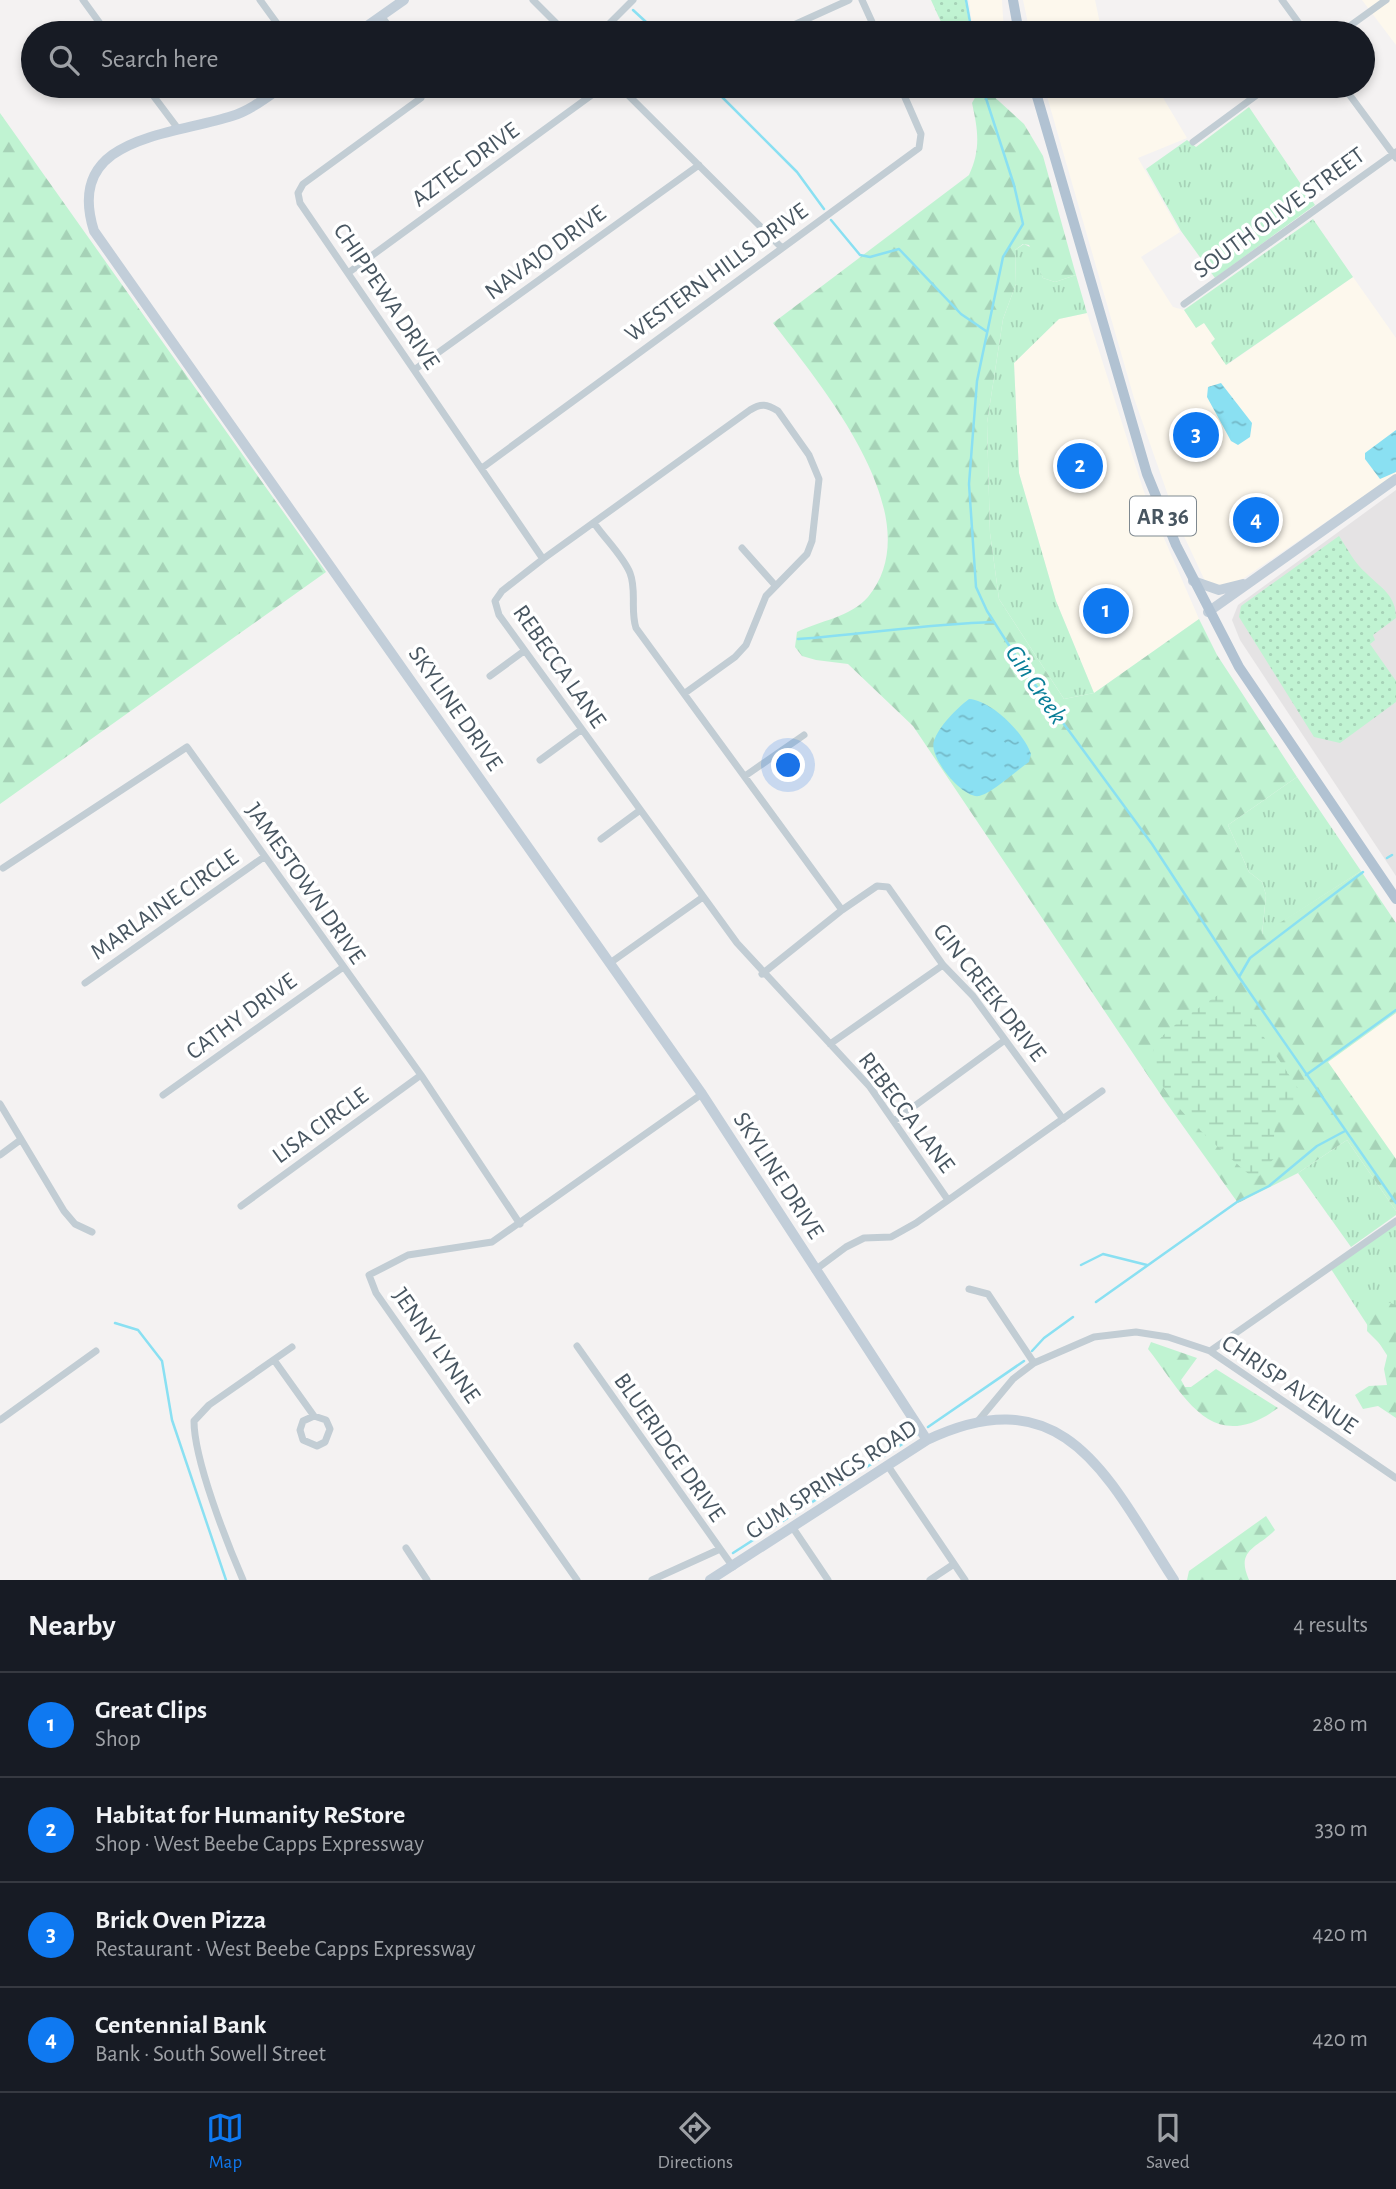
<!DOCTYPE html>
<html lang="en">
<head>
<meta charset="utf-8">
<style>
  :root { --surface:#171b24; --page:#20242c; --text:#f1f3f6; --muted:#9ea1a6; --line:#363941; --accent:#0f79f1 }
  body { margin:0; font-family:"Alegreya Sans",sans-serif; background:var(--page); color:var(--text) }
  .you { position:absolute; left:789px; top:766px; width:24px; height:24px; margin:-18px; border:5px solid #fff; border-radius:50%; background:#1a73e8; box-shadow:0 0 0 10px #1a73e833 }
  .badge { display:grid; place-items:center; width:46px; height:46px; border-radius:50%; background:var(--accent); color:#fff; font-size:23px; font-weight:700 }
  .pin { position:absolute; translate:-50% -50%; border:4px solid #fff; box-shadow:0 2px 7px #0006 }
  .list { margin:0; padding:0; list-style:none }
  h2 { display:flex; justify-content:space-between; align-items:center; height:91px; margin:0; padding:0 28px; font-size:30px }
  h2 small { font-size:23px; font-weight:400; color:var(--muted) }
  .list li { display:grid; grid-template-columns:46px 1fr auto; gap:21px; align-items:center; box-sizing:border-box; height:105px; padding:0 28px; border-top:2px solid var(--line) }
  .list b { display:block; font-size:26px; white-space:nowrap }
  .list p { margin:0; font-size:23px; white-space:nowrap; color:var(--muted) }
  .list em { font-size:23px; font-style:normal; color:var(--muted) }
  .icon { flex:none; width:38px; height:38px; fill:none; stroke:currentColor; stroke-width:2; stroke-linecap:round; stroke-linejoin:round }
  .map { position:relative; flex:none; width:1396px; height:1580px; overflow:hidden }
  .search { position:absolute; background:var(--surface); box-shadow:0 4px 10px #0003; left:21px; right:21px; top:21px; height:77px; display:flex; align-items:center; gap:18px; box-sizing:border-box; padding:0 24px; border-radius:38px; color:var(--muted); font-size:26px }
  .sheet { height:511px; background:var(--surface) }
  nav { display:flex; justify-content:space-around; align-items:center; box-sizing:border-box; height:98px; border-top:2px solid var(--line); background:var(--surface); font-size:19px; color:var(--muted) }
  nav a { display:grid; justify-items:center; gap:4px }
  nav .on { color:var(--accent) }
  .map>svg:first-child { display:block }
</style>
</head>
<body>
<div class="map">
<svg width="1396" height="1580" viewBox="0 0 1396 1580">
  <defs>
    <pattern id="grass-tufts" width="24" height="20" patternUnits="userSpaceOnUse" patternTransform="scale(1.75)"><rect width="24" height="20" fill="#c0f3d2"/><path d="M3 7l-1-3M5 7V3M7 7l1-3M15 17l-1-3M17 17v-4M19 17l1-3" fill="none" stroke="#a6d2b7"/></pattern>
    <pattern id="forest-firs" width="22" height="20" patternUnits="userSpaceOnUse" patternTransform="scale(1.75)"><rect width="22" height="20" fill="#c0f3d2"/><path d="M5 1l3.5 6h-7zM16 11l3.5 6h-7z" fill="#a6d2b7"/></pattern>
    <pattern id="wetland-marsh" width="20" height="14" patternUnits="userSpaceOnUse" patternTransform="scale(1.75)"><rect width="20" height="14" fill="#c0f3d2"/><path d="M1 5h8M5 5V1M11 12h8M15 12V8" fill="none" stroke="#a6d2b7"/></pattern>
    <pattern id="park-dots" width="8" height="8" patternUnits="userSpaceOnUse" patternTransform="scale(1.75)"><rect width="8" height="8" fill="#c0f3d2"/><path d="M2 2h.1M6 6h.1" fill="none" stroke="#a6d2b7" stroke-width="1.8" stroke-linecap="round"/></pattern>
    <pattern id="water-ripples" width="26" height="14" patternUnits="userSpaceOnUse" patternTransform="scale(1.75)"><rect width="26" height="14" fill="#8ae0f2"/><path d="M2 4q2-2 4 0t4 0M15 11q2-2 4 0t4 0" fill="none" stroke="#73b8c7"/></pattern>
  </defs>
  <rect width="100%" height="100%" fill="#f4f2f2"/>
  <path fill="#fdf8ed" d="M 969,0 L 1002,0 L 1004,33 L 973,33 Z
    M 1023,0 L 1095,0 L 1102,33 L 1030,33 Z
    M 1362,0 L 1396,0 L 1396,45 Z
    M 1044,86 L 1156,86 L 1187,138 L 1138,158 L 1180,232 L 1141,257 L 1173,307 L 1184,310 L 1196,327 L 1204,323 L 1215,339 L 1211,342 L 1227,365 L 1353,277 L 1396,338 L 1396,474 L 1241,580 L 1219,587 L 1205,581 L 1177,521 L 1134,398 Z
    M 1087,313 L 1144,492 L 1199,619 L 1094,693 L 1056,601 L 1019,473 L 1014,363 L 1059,319 Z
    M 1396,1013 L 1396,1159 L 1328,1062 Z"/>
  <path fill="#e5e3e4" d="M 1396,490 L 1396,876 L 1240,640 L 1232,620 L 1238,605 Z"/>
  <path fill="url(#grass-tufts)" d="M 1249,107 L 1315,205 L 1215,278 L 1181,231 L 1146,169 L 1187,140 L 1196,147 Z
    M 1313,219 L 1353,277 L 1226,365 L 1211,343 L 1215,339 L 1204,323 L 1196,328 L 1184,310 Z
    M 1024,244 L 1032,248 L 1043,278 L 1055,282 L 1076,275 L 1087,313 L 1059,319 L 1014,363 L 1019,473 L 1056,601 L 1094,693 L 1064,699 L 999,599 L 990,533 L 987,423 L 1003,319 L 1016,284 L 1015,250 Z
    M 1297,777 L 1361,871 L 1262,935 L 1266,895 L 1262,882 L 1249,872 L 1228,825 Z
    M 1347,1140 L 1396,1211 L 1396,1215 L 1351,1247 L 1298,1173 Z
    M 1396,1224 L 1396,1369 L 1331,1269 Z"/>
  <path fill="url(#forest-firs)" d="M 989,92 L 1024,124 L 1043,156 L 1076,275 L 1055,282 L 1043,278 L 1029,245 L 1023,244 L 1015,250 L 1016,284 L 1003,319 L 987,423 L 990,533 L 999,599 L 1064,699 L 1094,693 L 1199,619 L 1217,655 L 1297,777 L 1228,825 L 1249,872 L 1262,882 L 1266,895 L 1262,934 L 1361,871 L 1396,923 L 1396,1013 L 1328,1062 L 1396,1159 L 1396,1211 L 1347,1140 L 1298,1173 L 1238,1203 L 1165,1101 L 913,726 L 848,664 L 816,660 L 802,656 L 795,647 L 797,632 C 819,621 851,617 868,597 C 933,518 821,385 773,323 L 969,175 C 981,149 978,130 972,103 L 977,94 Z
    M 0,113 L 326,572 L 0,804 Z
    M 1382,1300 L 1396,1305 L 1396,1418 L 1378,1406 L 1363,1409 L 1355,1395 L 1369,1386 L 1387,1385 L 1384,1369 L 1388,1352 L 1367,1331 L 1368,1310 Z
    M 1151,1342 L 1197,1358 L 1181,1380 L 1185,1387 L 1191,1387 L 1216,1369 L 1278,1408 C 1211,1457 1185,1396 1148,1349 Z
    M 1266,1516 L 1275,1530 C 1258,1548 1235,1549 1249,1580 L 1187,1580 L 1189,1571 Z"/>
  <path fill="url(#wetland-marsh)" d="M 1229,991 L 1236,995 L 1303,1096 C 1286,1124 1268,1112 1276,1156 L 1259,1176 L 1252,1177 C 1228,1155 1135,1082 1155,1046 C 1164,1028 1205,1005 1222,992 Z"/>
  <path fill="url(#park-dots)" d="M 931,0 L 965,0 L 971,33 L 946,33 Z
    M 1339,536 C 1347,548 1355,564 1366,573 C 1381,588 1396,595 1396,618 L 1373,635 L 1375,640 L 1370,644 L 1396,681 L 1396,702 L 1340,743 L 1314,737 L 1239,617 L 1241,606 Z"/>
  <path fill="url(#water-ripples)" d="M 1221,383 L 1252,423 L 1250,437 L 1238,445 L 1231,441 L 1207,397 L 1208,387 Z
    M 1396,430 L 1396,472 L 1380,479 L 1365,459 L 1365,453 Z
    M 969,699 C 991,700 1024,733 1031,754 L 1029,762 C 1017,770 991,794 979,796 C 963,799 928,757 934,741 C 939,726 956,709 969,699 Z"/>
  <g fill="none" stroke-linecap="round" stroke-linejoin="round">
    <path stroke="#8ae0f2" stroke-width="2.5" d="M 966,0 L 972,33
      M 633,10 L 658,33
      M 711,86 L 797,172 L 824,209
      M 982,86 L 1014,185 L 1023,224 L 1003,257 L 977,381 L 969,484 L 976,587 L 987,611 L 1028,675 L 1152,844 L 1239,977 L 1396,1203
      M 831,220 L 860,255 L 870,257 L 899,249 L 961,314 L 986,331
      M 798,639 C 864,634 928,624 994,622
      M 1387,858 L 1392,855
      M 1239,977 L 1250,958 L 1363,872
      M 1306,1075 L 1396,1010
      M 1081,1265 L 1103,1254 L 1147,1265
      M 1096,1302 L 1237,1202 L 1269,1186 L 1317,1146 L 1345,1131
      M 115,1323 L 138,1330 L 162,1361 L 172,1420 L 226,1580
      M 1032,1351 L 1044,1338 L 1073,1317
      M 928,1427 L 1024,1361
      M 733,1553 L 918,1434"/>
    <path stroke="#c2cdd4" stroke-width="7" d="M 83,0 L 107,33
      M 260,0 L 284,33
      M 533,0 L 566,33
      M 862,0 L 877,33
      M 1282,0 L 1306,33
      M 381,16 L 394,33
      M 600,33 L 633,0
      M 776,33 L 849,0
      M 1340,33 L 1386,0
      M 146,86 L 179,130
      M 425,86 L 421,98 L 303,184 L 298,193 L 300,203 L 543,559
      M 619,86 L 782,248
      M 1343,86 L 1396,158
      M 1193,142 L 1269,86
      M 348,273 L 604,86
      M 1184,304 L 1396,152
      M 414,370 L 699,165
      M 482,468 L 919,148 L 921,134 L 900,86
      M 594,523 C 605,539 623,556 630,573 C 637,591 630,610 636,628 L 842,910
      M 742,548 L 774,584
      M 490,676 L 524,651
      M 685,693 L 735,657 L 746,645 L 766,596 L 807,554 L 812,541 L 819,479 L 809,455 L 778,411 C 767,404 761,403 750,410 L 543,559 L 502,591 L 495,601 L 499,615 L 737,943 L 870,1087 L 948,1200
      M 540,760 L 581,730
      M 745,776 L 804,735
      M 601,839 L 639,811
      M 3,868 L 187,747 L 421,1075 L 520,1224
      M 610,963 L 703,897
      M 762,974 L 842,910 L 877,886 L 888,887 L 943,965 L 973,996 L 1063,1119
      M 85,983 L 264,857
      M 830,1044 L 943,965
      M 163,1095 L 342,968
      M 0,1104 L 64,1211 L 75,1224 L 92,1232
      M 894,1121 L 1005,1040
      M 0,1155 L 19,1141
      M 241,1206 L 421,1075
      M 815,1270 L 846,1247 L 864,1238 L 891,1237 L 916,1223 L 1102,1091
      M 969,1289 L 988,1294 L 1034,1363
      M 577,1346 L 733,1567
      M 1210,1351 L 1396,1221
      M 274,1360 L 314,1416 L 303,1421 L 300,1430 L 303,1440 L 317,1446 L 325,1442 L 330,1429 L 326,1420 L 314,1416
      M 0,1420 L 96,1351
      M 978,1421 L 1013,1379 L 1034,1363 L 1094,1337 L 1136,1332 L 1168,1337 L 1210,1351 L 1396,1478
      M 888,1466 L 965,1580
      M 793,1528 L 828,1580
      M 406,1548 L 427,1580
      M 243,1580 C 227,1543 194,1460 194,1421 L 209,1405 L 292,1347
      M 577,1580 L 376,1293 L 369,1275 L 408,1255 L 492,1242 L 702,1094
      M 652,1580 L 718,1550
      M 930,1580 L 954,1564"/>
    <path stroke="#c2ced9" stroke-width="10" d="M 357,33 L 404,0
      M 283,86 C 267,97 251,110 232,116 C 170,136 64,136 94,231 L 702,1094 L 927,1440
      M 1193,581 L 1219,590 L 1243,584
      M 1208,612 L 1396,479
      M 710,1580 L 927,1440 C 1066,1374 1109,1480 1174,1580"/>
    <path stroke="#b1c2d2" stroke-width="10" d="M 1013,0 L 1019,33
      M 1034,86 L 1147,474 L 1176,545 L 1239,667 L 1396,899"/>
  </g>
  <g text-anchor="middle" stroke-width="7" stroke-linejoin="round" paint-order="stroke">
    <rect fill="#fff" stroke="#7f8990" stroke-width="2" x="1130" y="496.5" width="66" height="39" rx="5"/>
    <g font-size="23" font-weight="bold" fill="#485661">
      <text x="1163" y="524">AR 36</text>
    </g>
    <g font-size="24" fill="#485661" stroke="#fff">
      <text transform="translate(465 164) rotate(-36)" y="8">AZTEC DRIVE</text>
      <text transform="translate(1279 212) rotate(-36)" y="8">SOUTH OLIVE STREET</text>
      <text transform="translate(545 252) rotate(-36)" y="8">NAVAJO DRIVE</text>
      <text transform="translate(716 272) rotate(-36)" y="8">WESTERN HILLS DRIVE</text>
      <text transform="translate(387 296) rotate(56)" y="8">CHIPPEWA DRIVE</text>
      <text transform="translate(560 666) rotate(55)" y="8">REBECCA LANE</text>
      <text transform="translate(456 708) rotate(55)" y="8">SKYLINE DRIVE</text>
      <text transform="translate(306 883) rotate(55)" y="8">JAMESTOWN DRIVE</text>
      <text transform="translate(164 904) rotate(-35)" y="8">MARLAINE CIRCLE</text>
      <text transform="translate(990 992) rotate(52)" y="8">GIN CREEK DRIVE</text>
      <text transform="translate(241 1016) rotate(-36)" y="8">CATHY DRIVE</text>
      <text transform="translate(907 1112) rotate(53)" y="8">REBECCA LANE</text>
      <text transform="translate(320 1125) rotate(-36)" y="8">LISA CIRCLE</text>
      <text transform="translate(779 1175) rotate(57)" y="8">SKYLINE DRIVE</text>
      <text transform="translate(437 1345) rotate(55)" y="8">JENNY LYNNE</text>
      <text transform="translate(1290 1384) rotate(34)" y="8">CHRISP AVENUE</text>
      <text transform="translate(670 1447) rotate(55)" y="8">BLUERIDGE DRIVE</text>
      <text transform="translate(831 1479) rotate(-33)" y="8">GUM SPRINGS ROAD</text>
    </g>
    <g font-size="26" font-style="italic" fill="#077d97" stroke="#fff">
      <text transform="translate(1037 684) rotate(56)" y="9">Gin Creek</text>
    </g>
  </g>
</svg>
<div class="you"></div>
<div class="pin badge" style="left:1106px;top:611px">1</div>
<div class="pin badge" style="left:1080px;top:466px">2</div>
<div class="pin badge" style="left:1196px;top:435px">3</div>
<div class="pin badge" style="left:1256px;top:520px">4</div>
<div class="search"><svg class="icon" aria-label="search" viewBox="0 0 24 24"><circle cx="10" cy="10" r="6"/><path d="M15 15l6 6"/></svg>Search here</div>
</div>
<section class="sheet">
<h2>Nearby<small>4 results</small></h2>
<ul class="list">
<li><span class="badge">1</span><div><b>Great Clips</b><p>Shop</p></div><em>280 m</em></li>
<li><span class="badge">2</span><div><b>Habitat for Humanity ReStore</b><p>Shop · West Beebe Capps Expressway</p></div><em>330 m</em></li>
<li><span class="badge">3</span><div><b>Brick Oven Pizza</b><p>Restaurant · West Beebe Capps Expressway</p></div><em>420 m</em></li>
<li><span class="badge">4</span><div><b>Centennial Bank</b><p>Bank · South Sowell Street</p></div><em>420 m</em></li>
</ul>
</section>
<nav>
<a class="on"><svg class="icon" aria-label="map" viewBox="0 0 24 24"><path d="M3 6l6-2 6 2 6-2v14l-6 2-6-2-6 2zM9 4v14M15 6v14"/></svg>Map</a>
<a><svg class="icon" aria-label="directions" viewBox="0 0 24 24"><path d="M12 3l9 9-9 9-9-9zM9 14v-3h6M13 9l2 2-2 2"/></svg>Directions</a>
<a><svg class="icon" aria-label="saved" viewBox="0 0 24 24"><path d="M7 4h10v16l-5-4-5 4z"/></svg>Saved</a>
</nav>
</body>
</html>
